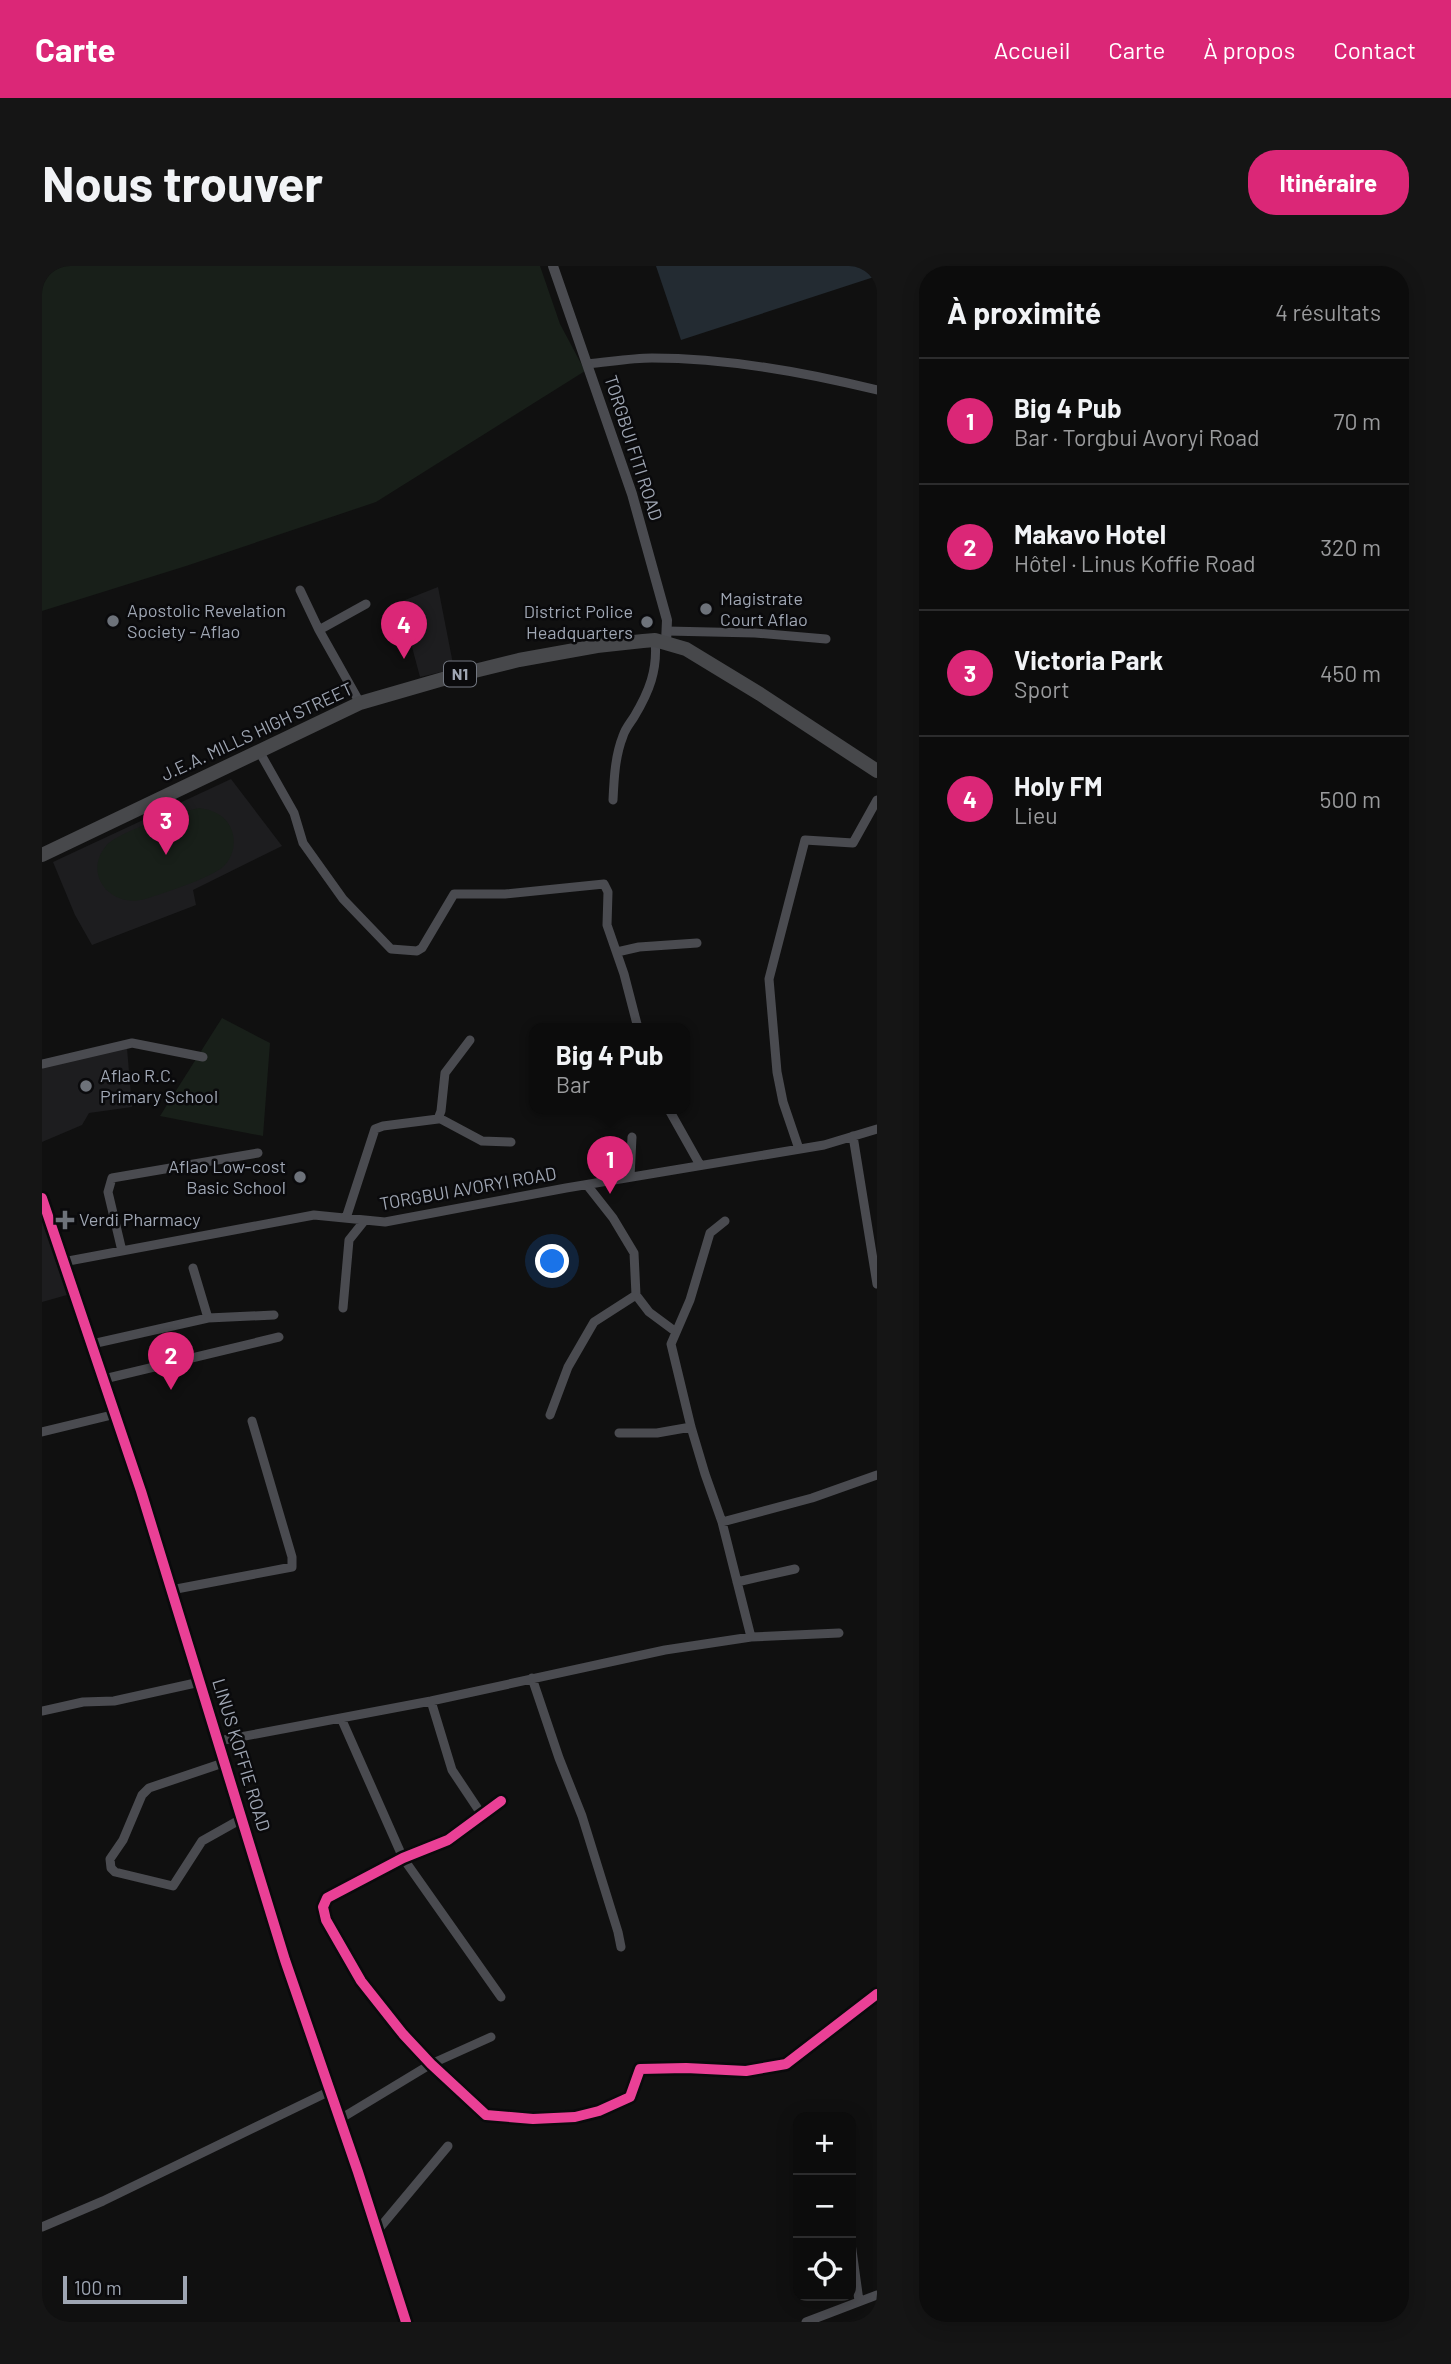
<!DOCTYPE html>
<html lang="fr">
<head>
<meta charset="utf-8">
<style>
  :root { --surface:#0c0c0c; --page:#151515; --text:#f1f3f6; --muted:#9a9b9d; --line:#2c2c2d; --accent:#db2777 }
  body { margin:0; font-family:Barlow,sans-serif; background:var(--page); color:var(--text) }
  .controls { position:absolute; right:21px; bottom:21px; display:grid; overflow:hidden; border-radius:14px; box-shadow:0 4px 18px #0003 }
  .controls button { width:63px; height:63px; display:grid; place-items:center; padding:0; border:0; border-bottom:2px solid var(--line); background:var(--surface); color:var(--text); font:35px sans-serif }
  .scale { position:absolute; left:21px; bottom:18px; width:124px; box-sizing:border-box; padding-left:7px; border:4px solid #9fa6b3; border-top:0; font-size:19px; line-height:24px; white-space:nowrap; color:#9fa6b3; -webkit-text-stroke:5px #0a0a0c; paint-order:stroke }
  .you { position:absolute; left:511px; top:996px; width:24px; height:24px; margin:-18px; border:5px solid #fff; border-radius:50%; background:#1a73e8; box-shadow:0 0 0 10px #1a73e833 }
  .badge { display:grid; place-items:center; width:46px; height:46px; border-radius:50%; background:var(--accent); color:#fff; font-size:23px; font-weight:700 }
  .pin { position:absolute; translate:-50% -58px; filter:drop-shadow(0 2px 4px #0008) }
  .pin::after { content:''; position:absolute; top:37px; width:24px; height:21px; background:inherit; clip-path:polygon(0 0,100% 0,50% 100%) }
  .popup { position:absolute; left:487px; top:757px; width:161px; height:91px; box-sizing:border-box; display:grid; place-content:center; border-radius:14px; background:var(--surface); filter:drop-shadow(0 2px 5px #0005); font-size:23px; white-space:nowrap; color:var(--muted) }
  .popup b { font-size:26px; color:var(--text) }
  .popup::after { content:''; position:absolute; left:50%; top:100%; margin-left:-14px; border:14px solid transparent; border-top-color:var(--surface) }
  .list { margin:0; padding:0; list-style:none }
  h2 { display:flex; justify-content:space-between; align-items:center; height:91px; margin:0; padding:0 28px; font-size:30px }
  h2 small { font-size:23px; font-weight:400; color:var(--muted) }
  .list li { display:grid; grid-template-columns:46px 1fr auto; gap:21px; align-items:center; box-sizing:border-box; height:126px; padding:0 28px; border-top:2px solid var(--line) }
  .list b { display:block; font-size:26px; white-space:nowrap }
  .list p { margin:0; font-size:23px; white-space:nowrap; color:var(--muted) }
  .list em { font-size:23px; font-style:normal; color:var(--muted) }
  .icon { flex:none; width:38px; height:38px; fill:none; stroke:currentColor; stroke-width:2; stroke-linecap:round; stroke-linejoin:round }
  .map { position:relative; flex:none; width:835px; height:2056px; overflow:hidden; border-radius:28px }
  header { display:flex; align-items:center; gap:42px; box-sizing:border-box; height:98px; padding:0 35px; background:var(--accent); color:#fff }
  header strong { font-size:33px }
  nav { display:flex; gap:38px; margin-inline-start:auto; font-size:24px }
  .intro { display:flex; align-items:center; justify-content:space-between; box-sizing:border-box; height:168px; padding:0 42px }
  h1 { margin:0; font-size:49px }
  .button { padding:18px 32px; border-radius:28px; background:var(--accent); color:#fff; font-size:24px; font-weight:700 }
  main { display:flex; gap:42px; padding:0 42px }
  aside { flex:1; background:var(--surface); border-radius:28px; box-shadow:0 4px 18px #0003 }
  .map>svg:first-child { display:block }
</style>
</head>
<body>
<header>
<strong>Carte</strong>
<nav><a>Accueil</a><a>Carte</a><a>À propos</a><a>Contact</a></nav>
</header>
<div class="intro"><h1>Nous trouver</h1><a class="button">Itinéraire</a></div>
<main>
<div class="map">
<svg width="835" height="2056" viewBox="0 0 835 2056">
  <rect width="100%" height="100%" fill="#101010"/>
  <path fill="#1d1d1f" d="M 396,321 L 412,403 L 378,411 L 358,336 Z
    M 189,513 L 240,580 L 151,624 L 154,639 L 50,679 L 33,649 L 11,596 Z
    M 85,782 L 90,841 L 47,847 L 40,859 L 0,876 L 0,800 Z
    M 0,954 L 25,1029 L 0,1036 Z"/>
  <path fill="#181f19" d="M 0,0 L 498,0 L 518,58 L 543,105 L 334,236 L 144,300 L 0,345 Z
    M 157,542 C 172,544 185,550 190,565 C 194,577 191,591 182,600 C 171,611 120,628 103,633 C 70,643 40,609 64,580 C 75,566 138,546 157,542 Z
    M 180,752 L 228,777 L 221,870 L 118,850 Z"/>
  <path fill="#232b32" d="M 614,0 L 835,0 L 835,10 L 639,74 Z"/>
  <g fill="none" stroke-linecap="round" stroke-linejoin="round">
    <path stroke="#4a4b50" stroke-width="9" d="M 545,98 C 567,96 589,92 610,92 C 685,92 762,106 835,124
      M 258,324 L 277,364 L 318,437
      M 277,364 L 324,338
      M 625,365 L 713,367 L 784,373
      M 217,485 L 252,547 L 261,577 L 301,633 L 349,683 L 375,685 L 380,682 L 412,628 L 463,628 L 562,618 L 566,626 L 565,659 L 582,708 L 596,762
      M 571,534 C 572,513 573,490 581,470 C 583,463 588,457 592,451 C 607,426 616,404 613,374
      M 575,686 L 597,681 L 655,677
      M 0,798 L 90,777 L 161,791
      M 626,842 L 658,899
      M 397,852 L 440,875 L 469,876
      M 811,870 L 835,1018
      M 757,883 L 741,836 L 735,806 L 727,713 L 763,574 L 811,577 L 835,534
      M 588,911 L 590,871
      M 0,932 L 99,1225 L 243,1694 L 316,1906 L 364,2056
      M 304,952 L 333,863 L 341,860 L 396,853 L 399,845 L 403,807 L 428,774
      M 683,955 L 668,967 L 648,1034 L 629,1078 L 649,1161 L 663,1208 L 680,1256 L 709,1371
      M 80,985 L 66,926 L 70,912 L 216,887
      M 21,996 L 272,949 L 343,956 L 524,922 L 782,879 L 835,863
      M 151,1002 L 166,1052
      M 594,1029 L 607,1046 L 634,1066
      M 301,1042 L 307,974 L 323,954
      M 50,1078 L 166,1052 L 232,1049
      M 62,1113 L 237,1071
      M 508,1149 L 526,1101 L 552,1056 L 594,1029 L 592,987 L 571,952 L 545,919
      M 0,1166 L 74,1148
      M 577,1167 L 615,1167 L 649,1161
      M 680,1256 L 770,1232 L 835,1209
      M 695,1316 L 753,1303
      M 129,1324 L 250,1301 L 250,1291 L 210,1155
      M 490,1412 L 517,1492 L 540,1550 L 576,1666 L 579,1681
      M 389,1435 L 410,1504 L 440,1549
      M 0,1445 L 41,1436 L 72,1435 L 158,1416
      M 299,1452 L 361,1592 L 459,1731
      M 177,1475 L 389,1435 L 623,1384 L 709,1371 L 797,1367
      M 184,1496 L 107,1522 L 100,1529 L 81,1574 L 68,1593 L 69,1602 L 73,1606 L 131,1620 L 160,1575 L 201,1552
      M 459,1535 L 406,1574 L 361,1592 L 285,1632 L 281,1641 L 284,1654 L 319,1715 L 361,1768 L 389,1798 L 444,1849 L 491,1853 L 533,1851 L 557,1845 L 588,1831 L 598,1803 L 644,1802 L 704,1805 L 744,1798 L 835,1728
      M 298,1853 L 389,1798 L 449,1771
      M 0,1961 L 61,1935 L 288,1825
      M 335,1965 L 406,1880
      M 809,1977 L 817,2035
      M 764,2056 L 835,2029"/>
    <path stroke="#4a4b50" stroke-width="10" d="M 511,0 L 590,228 L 625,354 L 624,377"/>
    <path stroke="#47484b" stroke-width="14" d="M 0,589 L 318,437 L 408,411 L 477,394 L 555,380 L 601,375 L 613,374 L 644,383 L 718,428 L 835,505"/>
    <g stroke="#0a0a0c" stroke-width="15">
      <path id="cycleway" d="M 0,932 L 99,1225 L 243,1694 L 316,1906 L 364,2056
        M 459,1535 L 406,1574 L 361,1592 L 285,1632 L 281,1641 L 284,1654 L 319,1715 L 361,1768 L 389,1798 L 444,1849 L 491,1853 L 533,1851 L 557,1845 L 588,1831 L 598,1803 L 644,1802 L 704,1805 L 744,1798 L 835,1728"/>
    </g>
    <use href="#cycleway" stroke="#ea4096" stroke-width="10"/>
  </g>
  <g fill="#6d727a" stroke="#0a0a0c" stroke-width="2.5">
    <circle cx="664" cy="343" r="7"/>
    <circle cx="71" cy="355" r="7"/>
    <circle cx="605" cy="356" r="7"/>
    <circle cx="44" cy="820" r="7"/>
    <circle cx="258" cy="911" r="7"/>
    <path d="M19.5 943.5h7v7h7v7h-7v7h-7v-7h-7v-7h7z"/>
  </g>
  <g text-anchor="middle" stroke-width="5" stroke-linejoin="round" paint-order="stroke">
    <rect fill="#0a0a0c" stroke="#727781" stroke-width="2" x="402" y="395.5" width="32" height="25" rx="5"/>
    <g font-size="16" font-weight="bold" fill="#9fa6b3">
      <text x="418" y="414">N1</text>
    </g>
    <g font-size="18" fill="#9fa6b3" stroke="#0a0a0c">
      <text transform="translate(591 182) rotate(72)" y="6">TORGBUI FITI ROAD</text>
      <text transform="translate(215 466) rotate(-25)" y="6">J.E.A. MILLS HIGH STREET</text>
      <text transform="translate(426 923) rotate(-10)" y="6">TORGBUI AVORYI ROAD</text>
      <text transform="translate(199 1489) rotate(73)" y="6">LINUS KOFFIE ROAD</text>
    </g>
    <g font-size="18" fill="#9fa6b3" stroke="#0a0a0c" text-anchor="start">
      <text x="678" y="339">Magistrate<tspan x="678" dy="21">Court Aflao</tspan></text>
      <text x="85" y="351">Apostolic Revelation<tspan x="85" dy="21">Society - Aflao</tspan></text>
      <text x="591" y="352" text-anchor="end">District Police<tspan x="591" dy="21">Headquarters</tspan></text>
      <text x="58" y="816">Aflao R.C.<tspan x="58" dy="21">Primary School</tspan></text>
      <text x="244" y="907" text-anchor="end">Aflao Low-cost<tspan x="244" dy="21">Basic School</tspan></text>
      <text x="37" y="960">Verdi Pharmacy</text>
    </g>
  </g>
</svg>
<div class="controls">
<button>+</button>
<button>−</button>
<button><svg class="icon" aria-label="locate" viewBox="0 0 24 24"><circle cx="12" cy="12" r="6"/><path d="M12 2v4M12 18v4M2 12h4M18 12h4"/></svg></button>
</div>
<div class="scale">100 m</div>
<div class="you"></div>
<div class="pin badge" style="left:568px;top:928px">1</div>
<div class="popup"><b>Big 4 Pub</b>Bar</div>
<div class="pin badge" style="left:129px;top:1124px">2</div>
<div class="pin badge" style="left:124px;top:589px">3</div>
<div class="pin badge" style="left:362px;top:393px">4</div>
</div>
<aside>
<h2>À proximité<small>4 résultats</small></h2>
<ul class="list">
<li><span class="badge">1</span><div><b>Big 4 Pub</b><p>Bar · Torgbui Avoryi Road</p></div><em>70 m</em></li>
<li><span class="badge">2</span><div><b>Makavo Hotel</b><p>Hôtel · Linus Koffie Road</p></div><em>320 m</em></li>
<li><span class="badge">3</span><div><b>Victoria Park</b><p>Sport</p></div><em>450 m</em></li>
<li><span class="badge">4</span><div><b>Holy FM</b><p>Lieu</p></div><em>500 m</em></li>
</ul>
</aside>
</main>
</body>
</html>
